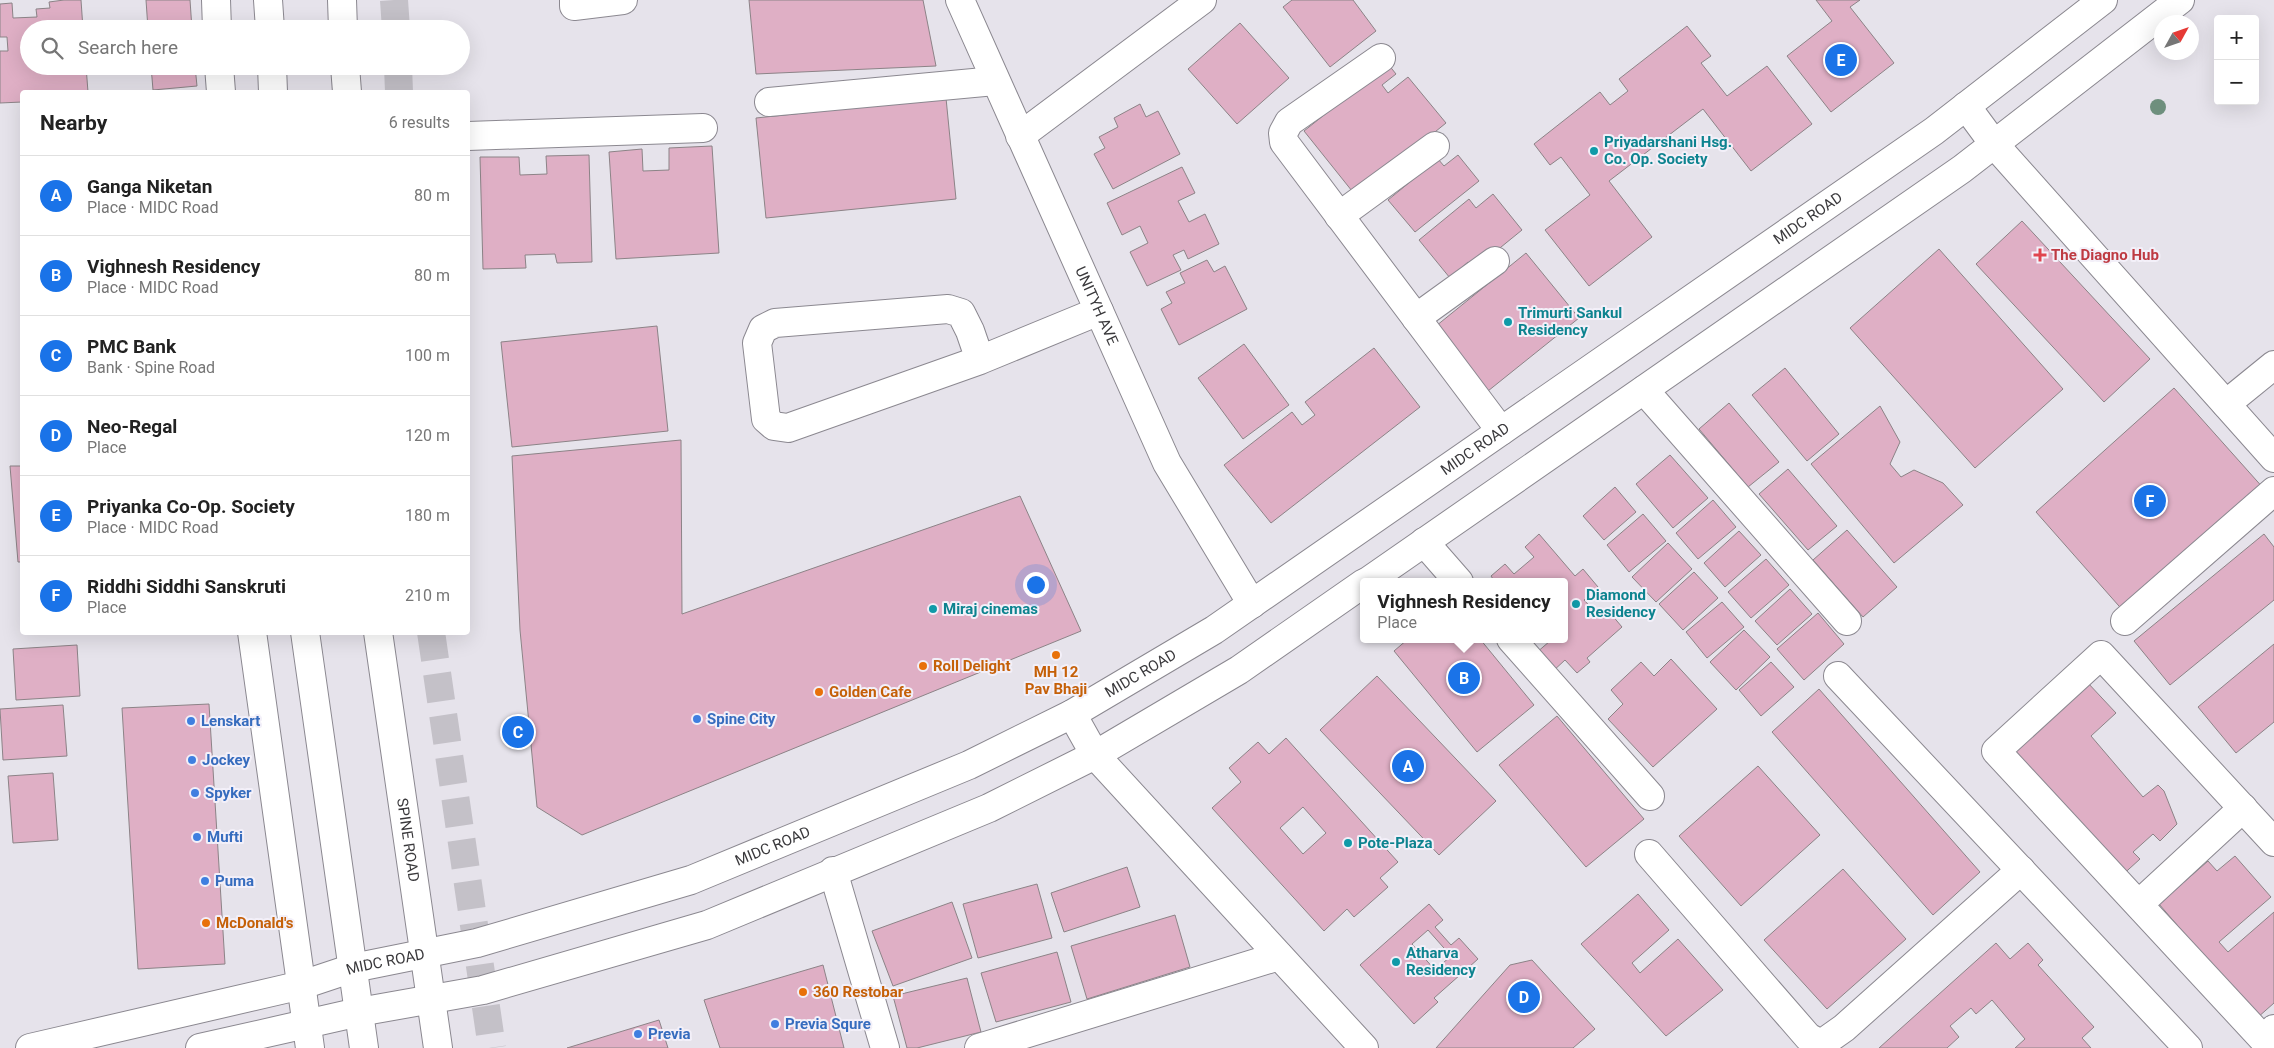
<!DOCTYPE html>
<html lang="en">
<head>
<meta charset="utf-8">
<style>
  :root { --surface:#fff; --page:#f2f2f2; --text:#222; --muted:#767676; --line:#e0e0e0; --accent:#1a73e8 }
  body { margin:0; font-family:Roboto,sans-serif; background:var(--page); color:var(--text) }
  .controls { position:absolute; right:15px; top:15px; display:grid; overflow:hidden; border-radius:5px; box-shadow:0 5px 20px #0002 }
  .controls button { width:45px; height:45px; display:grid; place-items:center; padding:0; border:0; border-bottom:1px solid var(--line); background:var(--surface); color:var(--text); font:25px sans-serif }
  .compass { position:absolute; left:2154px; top:15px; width:45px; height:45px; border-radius:50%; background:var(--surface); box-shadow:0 5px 20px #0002; rotate:50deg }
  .you { position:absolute; left:1035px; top:584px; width:18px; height:18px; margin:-12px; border:4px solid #fff; border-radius:50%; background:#1a73e8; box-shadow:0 0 0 8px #1a73e833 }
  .badge { display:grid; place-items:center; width:32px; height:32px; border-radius:50%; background:var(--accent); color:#fff; font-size:16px; font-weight:700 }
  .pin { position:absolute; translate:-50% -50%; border:2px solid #fff; box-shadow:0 1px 5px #0006 }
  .popup { position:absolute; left:1360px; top:578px; width:208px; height:65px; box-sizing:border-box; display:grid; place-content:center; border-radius:5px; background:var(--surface); filter:drop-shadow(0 1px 4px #0005); font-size:16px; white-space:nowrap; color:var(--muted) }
  .popup b { font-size:19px; color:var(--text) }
  .popup::after { content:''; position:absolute; left:50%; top:100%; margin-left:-10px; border:10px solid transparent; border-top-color:var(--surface) }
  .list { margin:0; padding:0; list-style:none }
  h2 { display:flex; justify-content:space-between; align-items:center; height:65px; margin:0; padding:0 20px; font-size:21px }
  h2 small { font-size:16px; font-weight:400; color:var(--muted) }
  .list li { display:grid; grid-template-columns:32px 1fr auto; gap:15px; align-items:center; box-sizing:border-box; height:80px; padding:0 20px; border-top:1px solid var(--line) }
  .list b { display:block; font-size:19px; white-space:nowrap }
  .list p { margin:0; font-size:16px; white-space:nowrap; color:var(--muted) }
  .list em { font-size:16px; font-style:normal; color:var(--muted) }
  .icon { flex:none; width:28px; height:28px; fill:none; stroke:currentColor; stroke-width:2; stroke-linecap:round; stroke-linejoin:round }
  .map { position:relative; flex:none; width:2274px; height:1048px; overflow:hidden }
  .search { position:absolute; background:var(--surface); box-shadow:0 5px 20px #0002; left:20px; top:20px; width:450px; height:55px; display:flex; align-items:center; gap:12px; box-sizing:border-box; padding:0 18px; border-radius:28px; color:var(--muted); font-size:19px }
  .panel { position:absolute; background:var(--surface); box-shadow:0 5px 20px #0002; left:20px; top:90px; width:450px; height:545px; border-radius:5px }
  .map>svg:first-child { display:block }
</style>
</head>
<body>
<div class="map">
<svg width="2274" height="1048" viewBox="0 0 2274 1048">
  <rect width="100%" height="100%" fill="#e6e3eb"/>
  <path fill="#dfafc5" stroke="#8c8387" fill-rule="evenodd" d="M 64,0 L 81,0 L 83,29 L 29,29 L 29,66 L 86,66 L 88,92 L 22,92 L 22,102 L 0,103 L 0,51 L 8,51 L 7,37 L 0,37 L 0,4 L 12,3 L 13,18 L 37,17 L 36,9 L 50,8 L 49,2 Z
    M 146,0 L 190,0 L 192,29 L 148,29 Z
    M 749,0 L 923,0 L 936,66 L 756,74 Z
    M 1292,0 L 1353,0 L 1376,31 L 1330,67 L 1283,7 Z
    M 1816,0 L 1860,0 L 1850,7 L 1894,63 L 1831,112 L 1787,56 L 1832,21 Z
    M 1240,23 L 1289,78 L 1237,124 L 1188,69 Z
    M 1687,26 L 1711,56 L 1701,63 L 1727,96 L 1767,66 L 1812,124 L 1751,171 L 1703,109 L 1609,181 L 1652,237 L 1589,286 L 1545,230 L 1590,195 L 1561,157 L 1550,165 L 1534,144 L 1600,92 L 1610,105 L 1628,91 L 1619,79 Z
    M 1388,64 L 1396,74 L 1382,85 L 1388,93 L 1408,77 L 1446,123 L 1356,196 L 1304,131 Z
    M 151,66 L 195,66 L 197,86 L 153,90 Z
    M 946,98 L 956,199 L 766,218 L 756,118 Z
    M 1140,104 L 1146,117 L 1158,111 L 1180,154 L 1113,189 L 1094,154 L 1105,148 L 1099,137 L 1118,127 L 1114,118 Z
    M 712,146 L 719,253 L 616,259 L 609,152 L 642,149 L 643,171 L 669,170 L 669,148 Z
    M 589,155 L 592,262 L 557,263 L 555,254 L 525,255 L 526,268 L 483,269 L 480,157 L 519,157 L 520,175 L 547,174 L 546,156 Z
    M 1458,155 L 1479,181 L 1415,232 L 1388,200 L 1438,159 L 1444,166 Z
    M 1182,167 L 1195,193 L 1178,201 L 1189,222 L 1205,214 L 1219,244 L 1188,259 L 1184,250 L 1173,255 L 1181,270 L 1147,286 L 1130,252 L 1148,243 L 1140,226 L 1122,235 L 1107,203 Z
    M 1493,194 L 1522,230 L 1474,269 L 1468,262 L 1450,278 L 1419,240 L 1469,199 L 1476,208 Z
    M 2022,221 L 2150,359 L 2104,402 L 1976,264 Z
    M 1939,249 L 2063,389 L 1975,468 L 1850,328 Z
    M 1526,253 L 1579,318 L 1488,391 L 1436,326 Z
    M 1207,260 L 1214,272 L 1225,266 L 1247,309 L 1179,345 L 1161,309 L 1172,303 L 1166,292 L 1185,283 L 1180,273 Z
    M 657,326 L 668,431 L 512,447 L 501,342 Z
    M 1244,344 L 1289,405 L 1243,439 L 1198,378 Z
    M 1374,348 L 1420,407 L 1271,523 L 1224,465 L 1292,412 L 1302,425 L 1315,415 L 1305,402 Z
    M 1785,368 L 1839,434 L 1807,461 L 1752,395 Z
    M 2174,388 L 2265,490 L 2126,614 L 2036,512 Z
    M 1729,403 L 1779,462 L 1748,487 L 1699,429 Z
    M 1880,406 L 1900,442 L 1890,464 L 1901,477 L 1914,470 L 1943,483 L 1963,505 L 1894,563 L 1811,464 Z
    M 681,440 L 682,614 L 1020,496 L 1081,631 L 582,835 L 537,807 L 520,630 L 512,456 Z
    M 1670,455 L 1708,498 L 1673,528 L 1636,484 Z
    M 10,466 L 22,466 L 22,562 L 18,562 Z
    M 1788,469 L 1837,526 L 1808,550 L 1759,494 Z
    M 1615,487 L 1636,512 L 1604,540 L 1583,516 Z
    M 1713,500 L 1736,527 L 1698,559 L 1676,533 Z
    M 1643,514 L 1666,541 L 1629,572 L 1607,545 Z
    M 1847,530 L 1897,587 L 1863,617 L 1813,560 Z
    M 1739,531 L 1761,555 L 1725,587 L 1704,563 Z
    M 1539,534 L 1575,576 L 1583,569 L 1598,587 L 1584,600 L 1598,615 L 1606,608 L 1622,627 L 1587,658 L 1590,662 L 1577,673 L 1565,660 L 1552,672 L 1536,653 L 1550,641 L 1549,639 L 1564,639 L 1564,582 L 1495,582 L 1491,576 L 1505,564 L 1514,574 L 1534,557 L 1525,547 Z
    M 2264,534 L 2274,547 L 2274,600 L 2170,685 L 2134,641 Z
    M 1668,543 L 1692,569 L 1656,602 L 1632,577 Z
    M 1766,559 L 1789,585 L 1751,618 L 1728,592 Z
    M 1694,572 L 1718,598 L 1683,630 L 1659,604 Z
    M 1790,589 L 1812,614 L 1777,645 L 1755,621 Z
    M 1722,602 L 1744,627 L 1707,658 L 1686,632 Z
    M 1818,613 L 1844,644 L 1804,680 L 1777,649 Z
    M 1744,630 L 1770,657 L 1736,690 L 1710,662 Z
    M 1408,639 L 1480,639 L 1534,705 L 1477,752 L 1394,651 Z
    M 2274,644 L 2274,722 L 2236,753 L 2198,707 Z
    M 77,645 L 80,696 L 16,700 L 13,649 Z
    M 1671,659 L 1717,709 L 1653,767 L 1608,719 L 1623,704 L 1611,690 L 1641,662 L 1654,676 Z
    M 1771,662 L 1794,687 L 1761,716 L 1739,690 Z
    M 1377,676 L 1496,801 L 1439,855 L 1320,730 Z
    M 2087,682 L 2116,713 L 2091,736 L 2143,797 L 2158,785 L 2164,791 L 2177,824 L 2160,841 L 2153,834 L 2133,852 L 2140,859 L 2118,879 L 2006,758 Z
    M 1819,689 L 1980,872 L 1933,915 L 1772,732 Z
    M 209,704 L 225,964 L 138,969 L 122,708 Z
    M 63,705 L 67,756 L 3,760 L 0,709 Z
    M 1557,716 L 1644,819 L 1586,867 L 1499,765 Z
    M 1286,738 L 1398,862 L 1380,878 L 1388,887 L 1354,917 L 1347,909 L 1324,931 L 1212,808 L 1241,782 L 1229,768 L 1258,742 L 1269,754 ZM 1303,807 L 1326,833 L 1303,854 L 1280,828 Z
    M 1758,766 L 1820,835 L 1741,906 L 1679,836 Z
    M 53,773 L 58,840 L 13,843 L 8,776 Z
    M 2235,856 L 2271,897 L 2219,942 L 2228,952 L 2274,912 L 2274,1003 L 2257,1018 L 2159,904 L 2208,861 L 2217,871 Z
    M 1127,867 L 1140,907 L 1064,932 L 1051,893 Z
    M 1843,869 L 1906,939 L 1827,1009 L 1764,940 Z
    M 1037,884 L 1052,938 L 978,958 L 963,904 Z
    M 1638,894 L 1669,930 L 1632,963 L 1640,973 L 1678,939 L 1723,990 L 1666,1036 L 1581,944 Z
    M 952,902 L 972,958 L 893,986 L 872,931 Z
    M 1429,904 L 1443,920 L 1435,927 L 1451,945 L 1459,938 L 1478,959 L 1434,998 L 1438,1002 L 1414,1024 L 1360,965 ZM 1428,930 L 1451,956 L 1435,970 L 1412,944 Z
    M 1175,915 L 1190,967 L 1087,999 L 1071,946 Z
    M 1996,943 L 2010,959 L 2028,943 L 2043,960 L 2038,965 L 2094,1027 L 2082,1038 L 2091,1048 L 2015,1048 L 2025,1039 L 1992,1000 L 1976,1014 L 1971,1008 L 1950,1026 L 1959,1037 L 1947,1048 L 1879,1048 Z
    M 1057,952 L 1071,1002 L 996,1022 L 981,973 Z
    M 1532,960 L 1595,1029 L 1573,1048 L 1436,1048 L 1510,965 Z
    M 823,965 L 844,1048 L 720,1048 L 704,1000 Z
    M 967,978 L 981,1032 L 917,1048 L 907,1048 L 893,996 Z
    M 659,1020 L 668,1048 L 567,1048 Z"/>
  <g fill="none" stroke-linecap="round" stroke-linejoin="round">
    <path stroke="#c4c1c8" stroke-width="28" stroke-dasharray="28 14" stroke-linecap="butt" d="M 394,0 L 396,29
      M 398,66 L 399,92
      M 431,632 L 492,1048"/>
    <g stroke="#8b8890" stroke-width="30">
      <g id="minor">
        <path d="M 216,0 L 217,29"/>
        <path d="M 574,0 L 574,6 L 623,0"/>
        <path id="s1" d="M 960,0 L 1167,463 L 1252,604"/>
        <path d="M 1381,58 L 1289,122 L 1283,133 L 1284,142 L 1501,431"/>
        <path d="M 219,66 L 221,92"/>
        <path d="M 769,102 L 995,81"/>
        <path d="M 1966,106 L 1994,144 L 2274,458"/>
        <path d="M 468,136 L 703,128"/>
        <path d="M 1020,136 L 1202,0"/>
        <path d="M 1339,216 L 1435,146"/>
        <path d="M 1416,318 L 1495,261"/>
        <path d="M 980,360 L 970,331 L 961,313 L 948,309 L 775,323 L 763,329 L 757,343 L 766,419 L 774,426 L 788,428 L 980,360 L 1099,311"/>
        <path d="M 1644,390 L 1847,621"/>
        <path d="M 2226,404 L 2274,365"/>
        <path d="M 1424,542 L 1459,582"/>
        <path d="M 2125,621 L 2274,491"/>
        <path d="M 252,632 L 310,1048"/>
        <path d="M 1511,639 L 1650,796"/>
        <path d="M 1838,676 L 2188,1048"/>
        <path d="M 1072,714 L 1095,755 L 1364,1048"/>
        <path d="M 2274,842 L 2101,655 L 1996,751 L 2263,1039 L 2274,1029"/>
        <path d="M 1649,854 L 1808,1037 L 1819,1043 L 1827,1040 L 1844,1028 L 2021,870"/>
        <path d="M 833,871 L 885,1048"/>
        <path d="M 2139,904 L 2243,808"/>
        <path d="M 979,1048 L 1279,956"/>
      </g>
    </g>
    <g stroke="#8b8890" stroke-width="30">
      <g id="major">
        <path d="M 268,0 L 270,29"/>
        <path d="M 342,0 L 343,29"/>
        <path d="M 272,66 L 273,92"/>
        <path d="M 345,66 L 347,92"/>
        <path d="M 1367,582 L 1962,169 L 2180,0"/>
        <path d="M 305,632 L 364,1048"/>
        <path id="s2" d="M 378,632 L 438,1048"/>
        <path id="s3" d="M 30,1048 L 302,985 L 353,968 L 477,943 L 691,880 L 969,765 L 1072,714 L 1214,630 L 1934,131 L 2103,0"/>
        <path d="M 200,1048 L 359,1012 L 483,990 L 707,925 L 989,808 L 1095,755 L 1239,670 L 1364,583"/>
      </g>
    </g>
    <use href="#minor" stroke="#fff" stroke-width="28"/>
    <use href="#major" stroke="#fff" stroke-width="28"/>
  </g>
  <circle fill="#6e8f7d" cx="2158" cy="107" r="8"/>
  <g fill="#0f9aa8" stroke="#f3f0f9" stroke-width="2">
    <circle cx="1594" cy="151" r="5"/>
    <circle cx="1508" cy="322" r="5"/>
    <circle cx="1576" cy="604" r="5"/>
    <circle cx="933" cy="609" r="5"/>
    <circle cx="1348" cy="843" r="5"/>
    <circle cx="1396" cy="962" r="5"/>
  </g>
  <path fill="#e0444e" stroke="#f3f0f9" stroke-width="2" d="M2037.5 247.5h5v5h5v5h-5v5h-5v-5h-5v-5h5z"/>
  <g fill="#e8710a" stroke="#f3f0f9" stroke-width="2">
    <circle cx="1056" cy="655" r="5"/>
    <circle cx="923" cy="666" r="5"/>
    <circle cx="819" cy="692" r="5"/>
    <circle cx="206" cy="923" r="5"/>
    <circle cx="803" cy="992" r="5"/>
  </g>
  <g fill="#3f7fe0" stroke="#f3f0f9" stroke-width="2">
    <circle cx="697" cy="719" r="5"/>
    <circle cx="191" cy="721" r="5"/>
    <circle cx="192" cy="760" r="5"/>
    <circle cx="195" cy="793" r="5"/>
    <circle cx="197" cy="837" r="5"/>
    <circle cx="205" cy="881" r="5"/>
    <circle cx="775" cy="1024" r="5"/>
    <circle cx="638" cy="1034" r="5"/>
  </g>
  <g text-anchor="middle" stroke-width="4" stroke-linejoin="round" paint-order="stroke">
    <g font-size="15" font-weight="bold" fill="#0d838f" stroke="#f3f0f9" text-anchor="start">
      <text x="1604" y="147">Priyadarshani Hsg.<tspan x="1604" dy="17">Co. Op. Society</tspan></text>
      <text x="1518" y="318">Trimurti Sankul<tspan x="1518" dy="17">Residency</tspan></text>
      <text x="1586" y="600">Diamond<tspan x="1586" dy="17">Residency</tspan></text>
      <text x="943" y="614">Miraj cinemas</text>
      <text x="1358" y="848">Pote-Plaza</text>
      <text x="1406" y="958">Atharva<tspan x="1406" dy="17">Residency</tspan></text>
    </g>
    <g font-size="15" fill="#3a393c" stroke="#f3f0f9">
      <text dy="5" stroke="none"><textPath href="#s3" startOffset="1986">MIDC ROAD</textPath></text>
      <text dy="5" stroke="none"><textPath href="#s1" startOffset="335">UNITYH AVE</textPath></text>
      <text dy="5" stroke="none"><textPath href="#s3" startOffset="1581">MIDC ROAD</textPath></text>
      <text dy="5" stroke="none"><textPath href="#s3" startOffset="1178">MIDC ROAD</textPath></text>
      <text dy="5" stroke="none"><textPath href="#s2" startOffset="210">SPINE ROAD</textPath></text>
      <text dy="5" stroke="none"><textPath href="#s3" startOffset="771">MIDC ROAD</textPath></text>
      <text dy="5" stroke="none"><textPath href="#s3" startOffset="366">MIDC ROAD</textPath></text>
    </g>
    <g font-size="15" font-weight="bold" fill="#be3a42" stroke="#f3f0f9" text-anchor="start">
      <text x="2051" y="260">The Diagno Hub</text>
    </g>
    <g font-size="15" font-weight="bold" fill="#c56008" stroke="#f3f0f9" text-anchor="start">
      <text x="933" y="671">Roll Delight</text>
      <text x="1056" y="677" text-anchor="middle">MH 12<tspan x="1056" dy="17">Pav Bhaji</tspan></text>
      <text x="829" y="697">Golden Cafe</text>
      <text x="216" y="928">McDonald's</text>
      <text x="813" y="997">360 Restobar</text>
    </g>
    <g font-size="15" font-weight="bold" fill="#366cbe" stroke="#f3f0f9" text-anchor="start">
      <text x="707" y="724">Spine City</text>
      <text x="201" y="726">Lenskart</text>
      <text x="202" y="765">Jockey</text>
      <text x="205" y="798">Spyker</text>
      <text x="207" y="842">Mufti</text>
      <text x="215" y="886">Puma</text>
      <text x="785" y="1029">Previa Squre</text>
      <text x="648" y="1039">Previa</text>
    </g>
  </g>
</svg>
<div class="controls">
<button>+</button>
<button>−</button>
</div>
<svg class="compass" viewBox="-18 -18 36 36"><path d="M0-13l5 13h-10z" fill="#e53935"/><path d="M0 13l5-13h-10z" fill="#767676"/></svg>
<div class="you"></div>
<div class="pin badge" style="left:1408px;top:766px">A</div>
<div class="pin badge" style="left:1464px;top:678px">B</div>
<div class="popup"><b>Vighnesh Residency</b>Place</div>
<div class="pin badge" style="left:518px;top:732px">C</div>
<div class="pin badge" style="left:1524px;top:997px">D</div>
<div class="pin badge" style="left:1841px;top:60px">E</div>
<div class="pin badge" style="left:2150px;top:501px">F</div>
<div class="search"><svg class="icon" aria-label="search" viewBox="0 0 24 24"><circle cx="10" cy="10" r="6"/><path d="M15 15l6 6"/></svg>Search here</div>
<section class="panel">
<h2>Nearby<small>6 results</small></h2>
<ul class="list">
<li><span class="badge">A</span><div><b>Ganga Niketan</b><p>Place · MIDC Road</p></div><em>80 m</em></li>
<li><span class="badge">B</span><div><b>Vighnesh Residency</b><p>Place · MIDC Road</p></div><em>80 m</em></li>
<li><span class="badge">C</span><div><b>PMC Bank</b><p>Bank · Spine Road</p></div><em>100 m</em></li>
<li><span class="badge">D</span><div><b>Neo-Regal</b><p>Place</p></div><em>120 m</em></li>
<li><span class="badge">E</span><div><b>Priyanka Co-Op. Society</b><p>Place · MIDC Road</p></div><em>180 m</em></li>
<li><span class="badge">F</span><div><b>Riddhi Siddhi Sanskruti</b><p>Place</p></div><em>210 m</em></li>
</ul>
</section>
</div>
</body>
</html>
